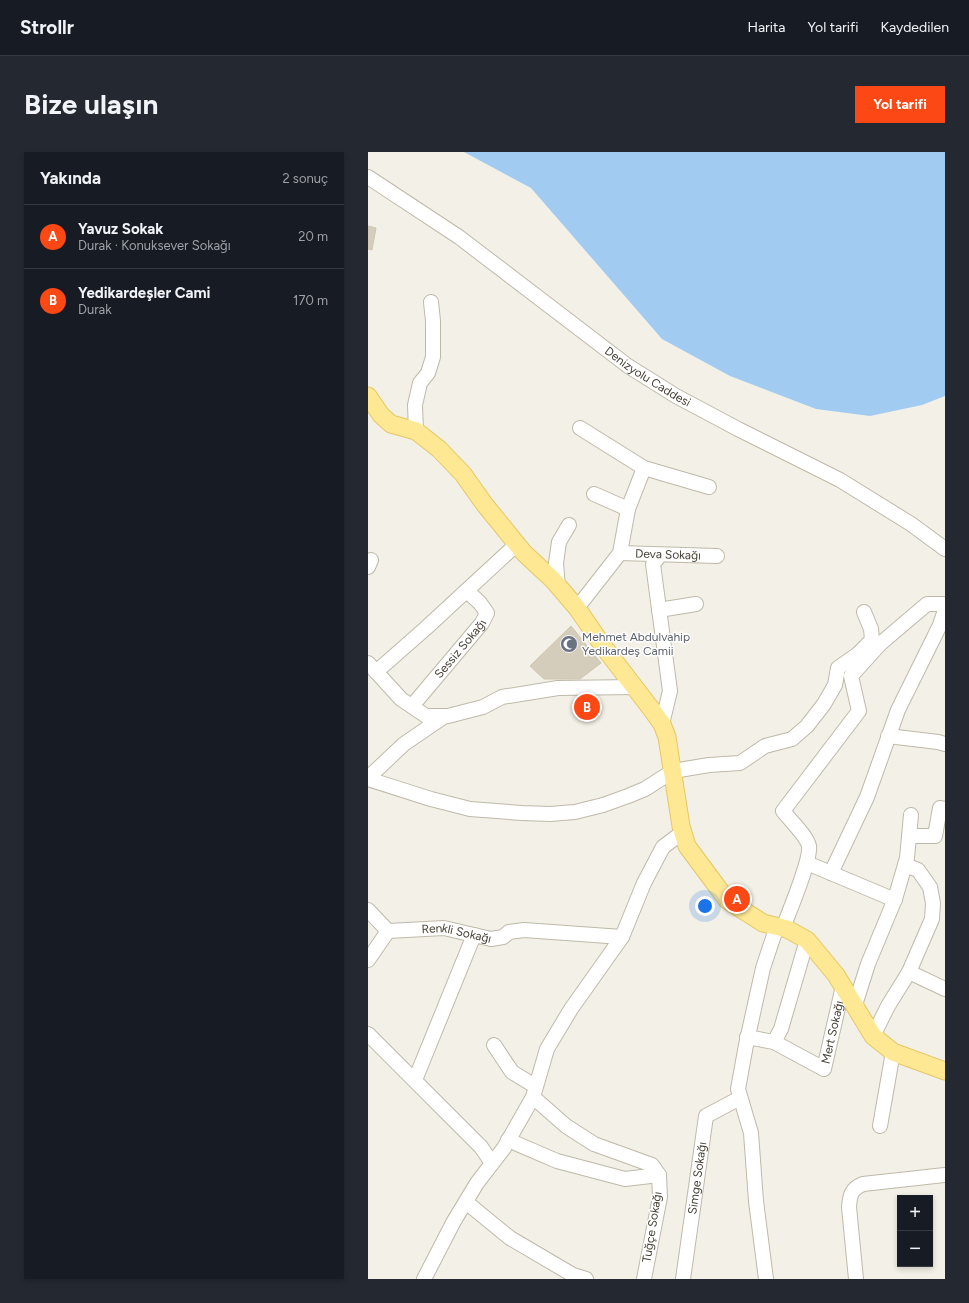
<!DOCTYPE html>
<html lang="tr">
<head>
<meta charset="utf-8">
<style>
  :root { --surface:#171b24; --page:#242831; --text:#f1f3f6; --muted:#9ea1a6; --line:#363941; --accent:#fc4815 }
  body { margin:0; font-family:Figtree,sans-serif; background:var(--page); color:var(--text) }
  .controls { position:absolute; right:12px; bottom:12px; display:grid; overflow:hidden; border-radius:0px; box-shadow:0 2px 6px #0003 }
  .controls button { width:36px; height:36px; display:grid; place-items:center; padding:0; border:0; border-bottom:1px solid var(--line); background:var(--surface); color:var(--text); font:20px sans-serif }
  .you { position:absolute; left:337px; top:754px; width:14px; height:14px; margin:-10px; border:3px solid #fff; border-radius:50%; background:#1a73e8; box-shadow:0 0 0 6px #1a73e833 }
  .badge { display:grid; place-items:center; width:26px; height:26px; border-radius:50%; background:var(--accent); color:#fff; font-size:13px; font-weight:700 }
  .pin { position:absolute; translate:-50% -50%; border:2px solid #fff; box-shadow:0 1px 4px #0006 }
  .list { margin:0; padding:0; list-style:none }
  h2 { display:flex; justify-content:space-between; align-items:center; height:52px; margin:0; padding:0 16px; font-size:17px }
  h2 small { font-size:13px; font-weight:400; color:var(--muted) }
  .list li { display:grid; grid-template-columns:26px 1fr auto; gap:12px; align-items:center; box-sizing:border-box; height:64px; padding:0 16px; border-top:1px solid var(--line) }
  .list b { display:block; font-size:15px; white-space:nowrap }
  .list p { margin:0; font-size:13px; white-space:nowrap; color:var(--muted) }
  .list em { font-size:13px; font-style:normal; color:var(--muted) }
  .map { position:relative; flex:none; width:577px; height:1127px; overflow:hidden; border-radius:0px }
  header { display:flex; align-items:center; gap:24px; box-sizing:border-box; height:56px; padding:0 20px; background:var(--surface); border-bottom:1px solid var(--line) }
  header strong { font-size:19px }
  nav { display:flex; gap:22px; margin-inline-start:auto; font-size:14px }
  .intro { display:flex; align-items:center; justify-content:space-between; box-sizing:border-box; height:96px; padding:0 24px }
  h1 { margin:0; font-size:28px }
  .button { padding:10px 18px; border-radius:0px; background:var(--accent); color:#fff; font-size:14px; font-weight:700 }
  main { display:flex; gap:24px; padding:0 24px }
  aside { flex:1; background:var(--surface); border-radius:0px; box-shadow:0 2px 6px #0003 }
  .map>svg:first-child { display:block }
</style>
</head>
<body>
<header>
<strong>Strollr</strong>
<nav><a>Harita</a><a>Yol tarifi</a><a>Kaydedilen</a></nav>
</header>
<div class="intro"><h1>Bize ulaşın</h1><a class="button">Yol tarifi</a></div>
<main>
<aside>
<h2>Yakında<small>2 sonuç</small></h2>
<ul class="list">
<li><span class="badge">A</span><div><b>Yavuz Sokak</b><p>Durak · Konuksever Sokağı</p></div><em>20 m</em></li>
<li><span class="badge">B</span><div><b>Yedikardeşler Cami</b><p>Durak</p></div><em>170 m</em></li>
</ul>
</aside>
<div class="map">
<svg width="577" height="1127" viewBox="0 0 577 1127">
  <rect width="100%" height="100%" fill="#f3f0e7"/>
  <path fill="#a2cbf1" d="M 96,0 L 577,0 L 577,244 L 554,253 L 502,264 L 448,257 L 362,224 L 294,187 L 163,36 Z"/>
  <path fill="#d5cdbc" stroke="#d0c5af" d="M 0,74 L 8,76 L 4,98 L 0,97 Z
    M 203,474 L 233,511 L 212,527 L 176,527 L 162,514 Z"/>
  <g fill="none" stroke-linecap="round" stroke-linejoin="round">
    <g stroke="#bfb9a9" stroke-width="16">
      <g id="minor">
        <path id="s1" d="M 0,25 L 91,85 L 260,214 L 308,244 L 370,277 L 472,328 L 543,372 L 577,397"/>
        <path d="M 212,276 L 276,316 L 341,335"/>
        <path d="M 48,279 L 47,253 L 52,231 L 60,221 L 65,205 L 65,169 L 63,150"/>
        <path d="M 226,342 L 260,357"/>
        <path id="s2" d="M 252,401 L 349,404"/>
        <path d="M 292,403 L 285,412 L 302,539 L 294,572"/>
        <path d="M 0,415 L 3,408"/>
        <path d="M 190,435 L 188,411 L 191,390 L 201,373"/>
        <path d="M 209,456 L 252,401 L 260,357 L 276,316"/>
        <path d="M 291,458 L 328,452"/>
        <path d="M 0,511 L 33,547 L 58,564 L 80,564 L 115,555 L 134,545 L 190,536 L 267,535"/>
        <path d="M 8,520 L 58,476 L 149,392"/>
        <path id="s3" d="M 44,554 L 114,471 L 119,461 L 112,451 L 99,439"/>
        <path d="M 520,584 L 570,590 L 577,592"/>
        <path d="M 0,626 L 36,592 L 77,564"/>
        <path d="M 0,627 L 63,647 L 102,657 L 154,661 L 182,662 L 207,660 L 235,653 L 260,644 L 277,637 L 305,619 L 341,613 L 372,611 L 397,594 L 424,587 L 439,574 L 456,552 L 467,533 L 470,516 L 490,502 L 504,488 L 503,477 L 496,460"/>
        <path d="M 541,684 L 567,684 L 572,656 L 577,657"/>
        <path d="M 439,711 L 527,748"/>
        <path d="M 463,721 L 499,645 L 530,558 L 572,473 L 577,458"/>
        <path id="s4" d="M 0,758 L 20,779 L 76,776 L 123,787 L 135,785 L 141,780 L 156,778 L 254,785"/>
        <path d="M 415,776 C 421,760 443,708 441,694 C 439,684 421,667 415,659 L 491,559 L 483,524 L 512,492 L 559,452 L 577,452"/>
        <path d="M 0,808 L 20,779"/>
        <path d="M 541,820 L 577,837"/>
        <path d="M 487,853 L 500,812 L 527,747 L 539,706 L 543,663"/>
        <path d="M 0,882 L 113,995 L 124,1011"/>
        <path d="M 505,884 L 520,854 L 541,820 L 564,767 L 565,751 L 562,735 L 550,718 L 537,713"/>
        <path id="s5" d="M 379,885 L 406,890 L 456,917 L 475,834"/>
        <path d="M 406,890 L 413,877 L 439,788"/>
        <path d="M 126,893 L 144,920 L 167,934"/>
        <path d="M 47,928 L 106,783"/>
        <path d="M 165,945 L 198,974 L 226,992 L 284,1013 L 291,1023 L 292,1045 L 276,1127"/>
        <path d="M 512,974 L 525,900"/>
        <path d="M 140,988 L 189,1009 L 257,1027 L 291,1023"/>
        <path d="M 98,1050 L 142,1086 L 205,1123 L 218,1127"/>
        <path d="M 56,1127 L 86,1069 L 109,1031 L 136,996 L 165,945 L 179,897 L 203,857 L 254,785 L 276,731 L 295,695 L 315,680"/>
        <path id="s6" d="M 315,1127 L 338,964 L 372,946"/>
        <path d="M 398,1127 L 388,1049 L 383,981 L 370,937 L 378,893 L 395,816 L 409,774"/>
        <path d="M 488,1127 L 481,1055 C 482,1043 483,1037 495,1032 L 577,1023"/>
      </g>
    </g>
    <g stroke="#e5c763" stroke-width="19">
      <path id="major" d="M 0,244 L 13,263 L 23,272 L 48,279 L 71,297 L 95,322 L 117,353 L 156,401 L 185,428 L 209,456 L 235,494 L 284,558 L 294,572 L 299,585 L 313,674 L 319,694 L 359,748 L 395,771 L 419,777 L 439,788 L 468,823 L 505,884 L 525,900 L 577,919"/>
    </g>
    <use href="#minor" stroke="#fff" stroke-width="14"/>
    <use href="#major" stroke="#ffe894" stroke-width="17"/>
  </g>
  <defs>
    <g id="mosque-disc" transform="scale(0.9)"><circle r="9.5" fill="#6b7280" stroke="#fff"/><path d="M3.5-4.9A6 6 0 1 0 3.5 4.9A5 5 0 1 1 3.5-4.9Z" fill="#fff"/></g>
  </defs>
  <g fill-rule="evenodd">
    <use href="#mosque-disc" x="201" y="492"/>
  </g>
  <g text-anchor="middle" stroke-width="3" stroke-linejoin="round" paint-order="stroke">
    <g font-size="12" fill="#464136" stroke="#fff">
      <text dy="4" stroke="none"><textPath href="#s1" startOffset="344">Denizyolu Caddesi</textPath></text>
      <text dy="4" stroke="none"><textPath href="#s2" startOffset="48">Deva Sokağı</textPath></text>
      <text dy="4" stroke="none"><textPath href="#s3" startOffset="75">Sessiz Sokağı</textPath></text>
      <text dy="4" stroke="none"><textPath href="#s4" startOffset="98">Renkli Sokağı</textPath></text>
      <text dy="4" stroke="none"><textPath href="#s5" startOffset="122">Mert Sokağı</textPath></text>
      <text dy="4" stroke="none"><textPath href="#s6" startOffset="102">Simge Sokağı</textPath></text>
      <text transform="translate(284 1075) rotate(-81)" y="4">Tuğçe Sokağı</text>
    </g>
    <g font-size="12" fill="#5b616d" stroke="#fff" text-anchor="start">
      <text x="214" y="489">Mehmet Abdulvahip<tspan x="214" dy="14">Yedikardeş Camii</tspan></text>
    </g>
  </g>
</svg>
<div class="controls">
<button>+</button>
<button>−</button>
</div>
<div class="you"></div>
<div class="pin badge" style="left:369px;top:747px">A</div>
<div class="pin badge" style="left:219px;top:555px">B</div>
</div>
</main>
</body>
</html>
